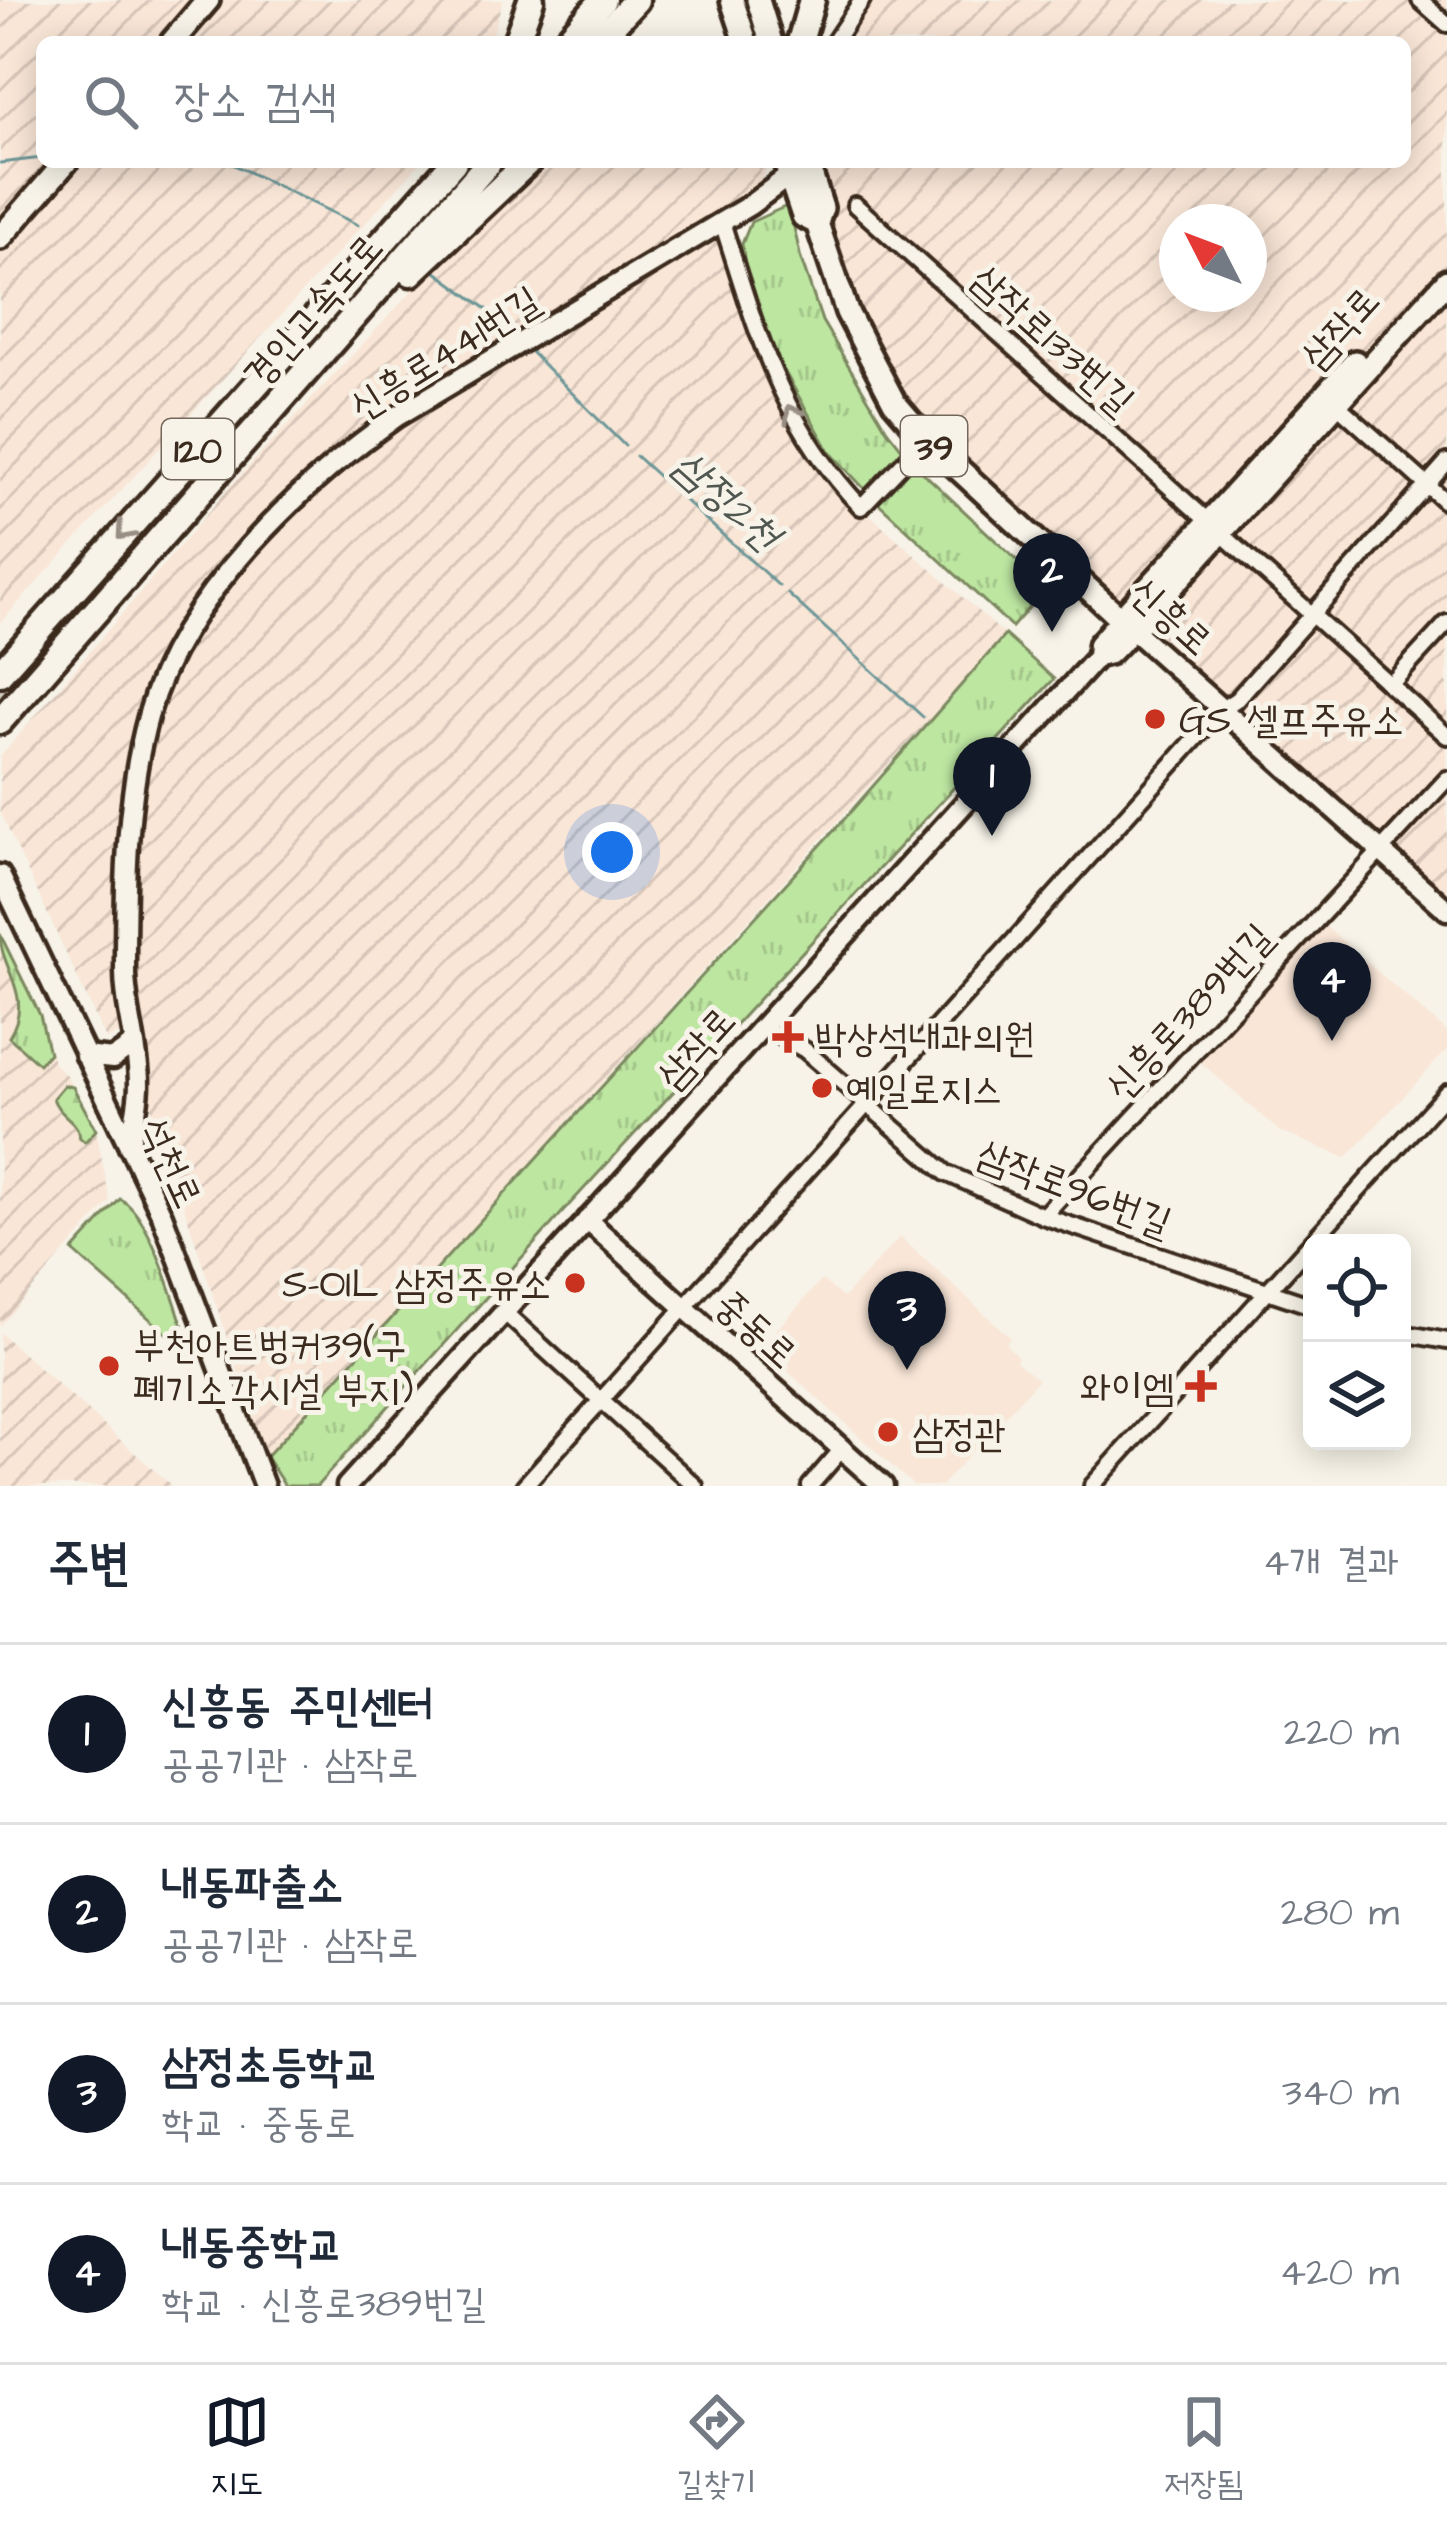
<!DOCTYPE html>
<html lang="ko">
<head>
<meta charset="utf-8">
<style>
  :root { --surface:#fff; --page:#f6f6f7; --text:#1f2937; --muted:#747a83; --line:#e0e1e3; --accent:#111827 }
  body { margin:0; font-family:"Architects Daughter","Poor Story",sans-serif; background:var(--page); color:var(--text) }
  .controls { position:absolute; right:36px; bottom:36px; display:grid; overflow:hidden; border-radius:18px; box-shadow:0 6px 30px #0003 }
  .controls button { width:108px; height:108px; display:grid; place-items:center; padding:0; border:0; border-bottom:3px solid var(--line); background:var(--surface); color:var(--text); font:60px sans-serif }
  .compass { position:absolute; left:1159px; top:204px; width:108px; height:108px; border-radius:50%; background:var(--surface); box-shadow:0 6px 30px #0003; rotate:312deg }
  .you { position:absolute; left:612px; top:852px; width:42px; height:42px; margin:-30px; border:9px solid #fff; border-radius:50%; background:#1a73e8; box-shadow:0 0 0 18px #1a73e833 }
  .badge { display:grid; place-items:center; width:78px; height:78px; border-radius:50%; background:var(--accent); color:#fff; font-size:39px; font-weight:700 }
  .pin { position:absolute; translate:-50% -99px; filter:drop-shadow(0 3px 6px #0008) }
  .pin::after { content:''; position:absolute; top:63px; width:42px; height:36px; background:inherit; clip-path:polygon(0 0,100% 0,50% 100%) }
  .list { margin:0; padding:0; list-style:none }
  h2 { display:flex; justify-content:space-between; align-items:center; height:156px; margin:0; padding:0 48px; font-size:51px }
  h2 small { font-size:39px; font-weight:400; color:var(--muted) }
  .list li { display:grid; grid-template-columns:78px 1fr auto; gap:36px; align-items:center; box-sizing:border-box; height:180px; padding:0 48px; border-top:3px solid var(--line) }
  .list b { display:block; font-size:45px; white-space:nowrap }
  .list p { margin:0; font-size:39px; white-space:nowrap; color:var(--muted) }
  .list em { font-size:39px; font-style:normal; color:var(--muted) }
  .icon { flex:none; width:66px; height:66px; fill:none; stroke:currentColor; stroke-width:2; stroke-linecap:round; stroke-linejoin:round }
  .map { position:relative; flex:none; width:1447px; height:1486px; overflow:hidden }
  .search { position:absolute; background:var(--surface); box-shadow:0 6px 30px #0003; left:36px; right:36px; top:36px; height:132px; display:flex; align-items:center; gap:30px; box-sizing:border-box; padding:0 42px; border-radius:18px; color:var(--muted); font-size:45px }
  .sheet { height:876px; background:var(--surface) }
  nav { display:flex; justify-content:space-around; align-items:center; box-sizing:border-box; height:168px; border-top:3px solid var(--line); background:var(--surface); font-size:33px; color:var(--muted) }
  nav a { display:grid; justify-items:center; gap:6px }
  nav .on { color:var(--accent) }
  .map>svg:first-child { display:block }
</style>
</head>
<body>
<div class="map">
<svg width="1447" height="1486" viewBox="0 0 1447 1486">
  <defs>
    <pattern id="industrial-furrows" width="10" height="10" patternUnits="userSpaceOnUse" patternTransform="scale(3)"><rect width="10" height="10" fill="#f9e6d7"/><path d="M-1 1l2-2M0 10L10 0M9 11l2-2" fill="none" stroke="#d6c5b8"/></pattern>
    <pattern id="forest-firs" width="22" height="20" patternUnits="userSpaceOnUse" patternTransform="scale(3)"><rect width="22" height="20" fill="#bde6a1"/><path d="M5 1l3.5 6h-7zM16 11l3.5 6h-7z" fill="#a3c58a"/></pattern>
    <pattern id="park-tufts" width="24" height="20" patternUnits="userSpaceOnUse" patternTransform="scale(3)"><rect width="24" height="20" fill="#bde6a1"/><path d="M3 7l-1-3M5 7V3M7 7l1-3M15 17l-1-3M17 17v-4M19 17l1-3" fill="none" stroke="#a3c58a"/></pattern>
  </defs>
  <rect width="100%" height="100%" fill="#f7f3e8"/>
  <filter id="ink" filterUnits="userSpaceOnUse"><feTurbulence type="fractalNoise" baseFrequency=".00833" numOctaves="2"/><feDisplacementMap in="SourceGraphic" scale="24" xChannelSelector="R" yChannelSelector="G"/><feConvolveMatrix kernelMatrix="1 2 1 2 8 2 1 2 1" color-interpolation-filters="sRGB"/></filter>
  <g filter="url(#ink)">
    <path fill="#f9e6d7" d="M 1324,925 L 1447,1032 L 1447,1050 L 1346,1158 L 1279,1131 L 1199,1061 Z
      M 900,1237 L 1010,1337 L 1006,1344 L 1018,1357 L 1016,1361 L 1038,1380 L 941,1486 L 914,1486 L 761,1347 L 822,1280 L 843,1298 Z"/>
    <path fill="url(#industrial-furrows)" fill-rule="evenodd" d="M 0,0 L 503,0 L 490,42 L 42,42 L 42,162 L 421,162 L 0,623 Z
      M 861,0 L 1447,0 L 1447,910 L 926,439 L 847,312 L 803,162 L 1405,162 L 1405,42 L 834,42 ZM 1177,222 L 1249,222 L 1249,294 L 1177,294 Z
      M 552,162 L 766,162 L 768,166 L 732,238 L 743,292 L 805,442 L 861,507 L 1005,635 L 266,1457 L 144,1085 L 139,1026 L 106,1039 L 0,812 L 0,757 L 235,481 L 414,289 Z
      M 0,934 L 40,1015 L 53,1062 L 66,1075 L 96,1130 L 110,1201 L 0,1326 Z
      M 0,1333 L 172,1486 L 0,1486 Z"/>
    <path fill="url(#forest-firs)" stroke="#7c8860" stroke-width="3" d="M 64,1085 L 73,1087 L 96,1130 L 85,1142 L 80,1138 C 78,1119 59,1117 53,1098 Z"/>
    <path fill="url(#park-tufts)" stroke="#7c8860" stroke-width="3" d="M 789,205 L 801,259 L 822,321 L 887,430 L 914,464 L 1046,588 L 1012,627 L 871,496 L 830,452 L 752,314 L 742,244 L 751,222 Z
      M 1005,635 L 1054,679 L 569,1205 L 317,1486 L 285,1486 L 266,1457 L 839,825 Z
      M 0,934 L 40,1015 L 49,1053 L 39,1064 L 9,1037 C 35,996 0,969 0,934 Z
      M 120,1199 C 154,1216 179,1320 193,1357 L 73,1251 Z"/>
    <g fill="none" stroke-linecap="round" stroke-linejoin="round">
      <path stroke="#6d9697" stroke-width="3" d="M 228,162 L 358,225
        M 0,163 L 42,158
        M 432,269 L 513,328
        M 531,352 L 625,446
        M 636,456 L 779,586
        M 788,594 L 923,717"/>
      <path stroke="#d1cbc0" stroke-width="14" stroke-dasharray="14 7" stroke-linecap="butt" d="M 0,687 L 24,702"/>
      <g stroke="#3b2a1e" stroke-width="22">
        <path id="street" d="M 1420,0 L 1447,24
          M 834,42 L 862,0
          M 855,205 L 1210,523
          M 722,222 C 758,333 778,419 861,507 L 926,439
          M 1334,402 L 1447,503
          M 1221,533 L 1447,736
          M 1390,685 L 1447,623
          M 762,1026 L 805,1050 L 946,1173 L 1043,1216 L 1312,1306
          M 1043,1216 L 1447,779
          M 504,1312 L 695,1486
          M 1402,1333 L 1447,1341
          M 524,1486 L 1222,709 L 1237,699 L 1447,462
          M 810,1486 L 842,1449
          M 1092,1486 L 1447,1092"/>
      </g>
      <g stroke="#3b2a1e" stroke-width="27">
        <path id="secondary" d="M 1097,657 L 1098,644 L 1121,618
          M 0,875 L 162,1215 L 264,1486
          M 85,1056 L 113,1059 L 134,1044
          M 129,1147 C 133,1127 139,1105 139,1084 C 139,1045 124,1006 125,967 C 125,882 126,796 149,713 C 181,598 301,483 396,417 L 750,205 L 798,169
          M 587,1220 L 883,1486
          M 347,1486 L 1097,657 L 1110,654 L 1133,630 L 1447,910"/>
      </g>
      <g stroke="#3b2a1e" stroke-width="30">
        <path id="primary" d="M 732,0 L 746,42
          M 758,0 L 771,42
          M 172,42 L 208,0
          M 785,162 L 803,216 L 817,223
          M 807,162 L 822,208 L 817,223 L 847,312 L 894,402 L 926,439 L 1133,630 L 1447,281
          M 0,238 L 66,162
          M 1121,618 L 1355,362"/>
      </g>
      <g stroke="#3b2a1e" stroke-width="33">
        <path id="highway" d="M 516,42 L 531,0
          M 565,42 L 603,0
          M 597,42 L 636,0
          M 800,42 L 812,0
          M 411,273 L 528,162
          M 0,673 L 454,162
          M 0,721 L 489,162"/>
      </g>
      <use href="#street" stroke="#f7f3e8" stroke-width="14"/>
      <use href="#secondary" stroke="#f7f3e8" stroke-width="18"/>
      <use href="#primary" stroke="#f7f3e8" stroke-width="21"/>
      <use href="#highway" stroke="#f7f3e8" stroke-width="24"/>
    </g>
    <defs><path id="oneway-chevron" d="M-2-3.5L2.5 0L-2 3.5" fill="none" stroke-width="1.6" stroke-linecap="round" stroke-linejoin="round" transform="scale(3)"/></defs>
    <g stroke="#998e83">
      <use href="#oneway-chevron" transform="translate(792 413) rotate(-120)"/>
      <use href="#oneway-chevron" transform="translate(124 532) rotate(132)"/>
    </g>
  </g>
  <g fill="#c8321e" stroke="#f7f3e8" stroke-width="4.5">
    <circle cx="1155" cy="719" r="12"/>
    <path d="M782 1019h12v12h12v12h-12v12h-12v-12h-12v-12h12z"/>
    <circle cx="822" cy="1088" r="12"/>
    <circle cx="575" cy="1283" r="12"/>
    <circle cx="109" cy="1366" r="12"/>
    <path d="M1195 1368h12v12h12v12h-12v12h-12v-12h-12v-12h12z"/>
    <circle cx="888" cy="1432" r="12"/>
  </g>
  <g text-anchor="middle" stroke-width="10" stroke-linejoin="round" paint-order="stroke">
    <g fill="#f7f3e8" stroke="#73665b" stroke-width="3">
      <rect x="901" y="416" width="66" height="60" rx="9"/>
      <rect x="162" y="419" width="72" height="60" rx="9"/>
    </g>
    <g font-size="36" font-weight="bold" fill="#3b2a1e">
      <text x="934" y="459">39</text>
      <text x="198" y="462">120</text>
    </g>
    <g font-size="39" fill="#3b2a1e" stroke="#f7f3e8">
      <text transform="translate(312 310) rotate(-49)" y="14">경인고속도로</text>
      <text transform="translate(1339 327) rotate(-48)" y="14">삼작로</text>
      <text transform="translate(1054 339) rotate(42)" y="14">삼작로133번길</text>
      <text transform="translate(444 352) rotate(-32)" y="14">신흥로441번길</text>
      <text transform="translate(1172 615) rotate(42)" y="14">신흥로</text>
      <text transform="translate(1188 1011) rotate(-47)" y="14">신흥로389번길</text>
      <text transform="translate(695 1047) rotate(-48)" y="14">삼작로</text>
      <text transform="translate(172 1162) rotate(65)" y="14">석천로</text>
      <text transform="translate(1075 1187) rotate(21)" y="14">삼작로96번길</text>
      <text transform="translate(757 1328) rotate(42)" y="14">중동로</text>
    </g>
    <g font-size="39" fill="#3b2a1e" stroke="#f7f3e8" text-anchor="start">
      <text x="1179" y="733">GS 셀프주유소</text>
      <text x="815" y="1051">박상석내과의원</text>
      <text x="846" y="1102">예일로지스</text>
      <text x="551" y="1297" text-anchor="end">S-OIL 삼정주유소</text>
      <text x="133" y="1358">부천아트벙커39(구<tspan x="133" dy="45">폐기소각시설 부지)</tspan></text>
      <text x="1174" y="1400" text-anchor="end">와이엠</text>
      <text x="912" y="1446">삼정관</text>
    </g>
    <g font-size="42" font-style="italic" fill="#505750" stroke="#f7f3e8">
      <text transform="translate(728 499) rotate(42)" y="15">삼정2천</text>
    </g>
  </g>
</svg>
<div class="controls">
<button><svg class="icon" aria-label="locate" viewBox="0 0 24 24"><circle cx="12" cy="12" r="6"/><path d="M12 2v4M12 18v4M2 12h4M18 12h4"/></svg></button>
<button><svg class="icon" aria-label="layers" viewBox="0 0 24 24"><path d="M12 4l9 5-9 5-9-5zM3 14l9 5 9-5"/></svg></button>
</div>
<svg class="compass" viewBox="-18 -18 36 36"><path d="M0-13l5 13h-10z" fill="#e53935"/><path d="M0 13l5-13h-10z" fill="#747a83"/></svg>
<div class="you"></div>
<div class="pin badge" style="left:992px;top:836px">1</div>
<div class="pin badge" style="left:1052px;top:632px">2</div>
<div class="pin badge" style="left:907px;top:1370px">3</div>
<div class="pin badge" style="left:1332px;top:1041px">4</div>
<div class="search"><svg class="icon" aria-label="search" viewBox="0 0 24 24"><circle cx="10" cy="10" r="6"/><path d="M15 15l6 6"/></svg>장소 검색</div>
</div>
<section class="sheet">
<h2>주변<small>4개 결과</small></h2>
<ul class="list">
<li><span class="badge">1</span><div><b>신흥동 주민센터</b><p>공공기관 · 삼작로</p></div><em>220 m</em></li>
<li><span class="badge">2</span><div><b>내동파출소</b><p>공공기관 · 삼작로</p></div><em>280 m</em></li>
<li><span class="badge">3</span><div><b>삼정초등학교</b><p>학교 · 중동로</p></div><em>340 m</em></li>
<li><span class="badge">4</span><div><b>내동중학교</b><p>학교 · 신흥로389번길</p></div><em>420 m</em></li>
</ul>
</section>
<nav>
<a class="on"><svg class="icon" aria-label="map" viewBox="0 0 24 24"><path d="M3 6l6-2 6 2 6-2v14l-6 2-6-2-6 2zM9 4v14M15 6v14"/></svg>지도</a>
<a><svg class="icon" aria-label="directions" viewBox="0 0 24 24"><path d="M12 3l9 9-9 9-9-9zM9 14v-3h6M13 9l2 2-2 2"/></svg>길찾기</a>
<a><svg class="icon" aria-label="saved" viewBox="0 0 24 24"><path d="M7 4h10v16l-5-4-5 4z"/></svg>저장됨</a>
</nav>
</body>
</html>
